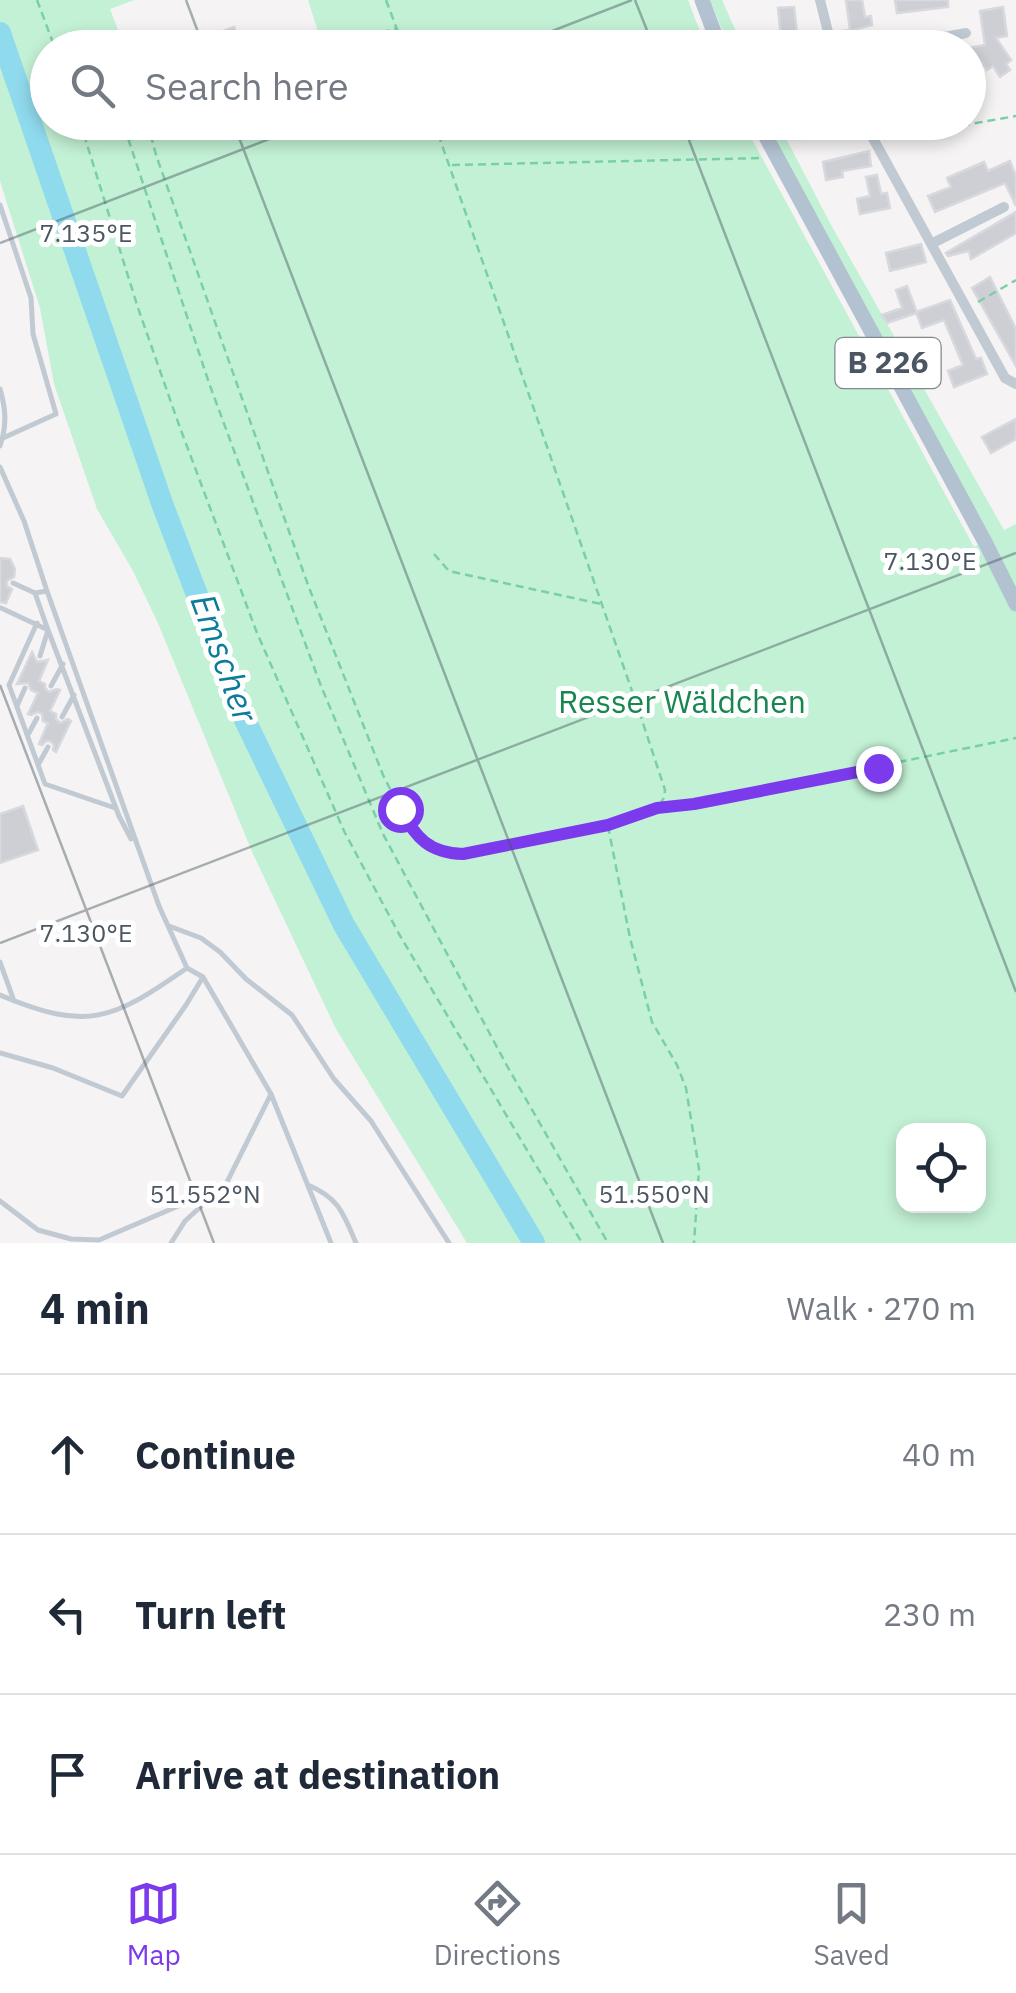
<!DOCTYPE html>
<html lang="en">
<head>
<meta charset="utf-8">
<style>
  :root { --surface:#fff; --page:#f2f2f3; --text:#1f2937; --muted:#747a83; --line:#e0e1e3; --accent:#7c3aed }
  body { margin:0; font-family:"IBM Plex Sans",sans-serif; background:var(--page); color:var(--text) }
  .controls { position:absolute; right:30px; bottom:30px; display:grid; overflow:hidden; border-radius:20px; box-shadow:0 5px 15px #0003 }
  .controls button { width:90px; height:90px; display:grid; place-items:center; padding:0; border:0; border-bottom:2px solid var(--line); background:var(--surface); color:var(--text); font:50px sans-serif }
  .stop { position:absolute; width:30px; height:30px; margin:-22px; border:8px solid #7c3aed; border-radius:50%; background:#fff }
  .stop.end { background:#7c3aed; border-color:#fff; box-shadow:0 2px 10px #0008 }
  .list { margin:0; padding:0; list-style:none }
  h2 { display:flex; justify-content:space-between; align-items:center; height:130px; margin:0; padding:0 40px; font-size:42px }
  h2 small { font-size:32px; font-weight:400; color:var(--muted) }
  .list li { display:grid; grid-template-columns:65px 1fr auto; gap:30px; align-items:center; box-sizing:border-box; height:160px; padding:0 40px; border-top:2px solid var(--line) }
  .list b { display:block; font-size:38px; white-space:nowrap }
  .list em { font-size:32px; font-style:normal; color:var(--muted) }
  .icon { flex:none; width:55px; height:55px; fill:none; stroke:currentColor; stroke-width:2; stroke-linecap:round; stroke-linejoin:round }
  .map { position:relative; flex:none; width:1016px; height:1243px; overflow:hidden }
  .search { position:absolute; background:var(--surface); box-shadow:0 5px 15px #0003; left:30px; right:30px; top:30px; height:110px; display:flex; align-items:center; gap:25px; box-sizing:border-box; padding:0 35px; border-radius:55px; color:var(--muted); font-size:38px }
  .sheet { height:610px; background:var(--surface) }
  nav { display:flex; justify-content:space-around; align-items:center; box-sizing:border-box; height:140px; border-top:2px solid var(--line); background:var(--surface); font-size:28px; color:var(--muted) }
  nav a { display:grid; justify-items:center; gap:5px }
  nav .on { color:var(--accent) }
  .map>svg:first-child { display:block }
</style>
</head>
<body>
<div class="map">
<svg width="1016" height="1243" viewBox="0 0 1016 1243">
  <rect width="100%" height="100%" fill="#f5f3f3"/>
  <path fill="#c3f1d5" fill-rule="evenodd" d="M 0,0 L 134,0 L 110,9 L 123,43 L 130,42 L 132,47 L 48,48 L 48,122 L 743,123 L 974,547 L 990,538 L 766,123 L 778,123 L 830,223 L 1004,530 L 1016,524 L 1016,1243 L 467,1243 L 336,1029 L 253,854 L 157,621 L 133,571 L 97,509 L 54,384 L 40,308 L 0,181 ZM 904,1130 L 978,1130 L 978,1206 L 904,1206 Z
    M 308,0 L 688,0 L 706,47 L 315,47 L 322,44 Z
    M 710,0 L 722,0 L 743,47 L 729,47 Z"/>
  <g fill="none" stroke-linecap="round" stroke-linejoin="round">
    <path stroke="#90daee" stroke-width="22" d="M 0,33 L 163,506 L 245,720 L 344,925 L 534,1243"/>
  </g>
  <path fill="#cdcfd5" stroke="#d7d9de" stroke-width="2.5" d="M 846,0 L 862,0 L 865,17 L 871,16 L 872,25 L 853,30 L 855,42 L 844,44 L 842,31 L 850,30 Z
    M 895,0 L 948,0 L 948,7 L 897,13 Z
    M 794,7 L 798,42 L 795,42 L 795,48 L 782,48 L 778,8 Z
    M 1003,7 L 1007,36 L 996,38 L 1011,60 L 1006,64 L 1010,70 L 1000,77 L 993,66 L 987,70 L 981,61 L 968,63 L 968,48 L 985,45 L 980,11 Z
    M 234,27 L 240,44 L 229,48 L 216,48 L 212,35 Z
    M 806,122 L 820,122 L 822,135 L 799,139 L 796,124 Z
    M 869,151 L 871,166 L 842,171 L 843,177 L 826,180 L 823,162 Z
    M 1010,161 L 1016,176 L 1016,206 L 1005,183 L 935,212 L 928,196 L 951,187 L 947,178 L 984,162 L 988,171 Z
    M 877,175 L 881,194 L 887,193 L 890,208 L 860,214 L 857,199 L 870,196 L 866,177 Z
    M 1016,212 L 1016,233 L 971,259 L 969,251 L 948,256 L 946,253 Z
    M 921,244 L 926,262 L 890,271 L 886,253 Z
    M 990,277 L 1016,329 L 1016,366 L 972,288 Z
    M 907,286 L 917,313 L 887,323 L 882,315 L 902,308 L 896,290 Z
    M 950,300 L 976,359 L 981,358 L 987,374 L 954,387 L 948,371 L 963,365 L 944,320 L 922,328 L 916,312 Z
    M 1016,419 L 1016,439 L 991,453 L 982,437 Z
    M 0,558 L 10,559 L 15,569 L 14,577 L 7,581 L 7,586 L 12,589 L 6,603 L 0,602 Z
    M 32,652 L 37,662 L 48,660 L 39,681 L 45,684 L 45,688 L 49,692 L 57,689 L 60,690 L 50,711 L 56,714 L 56,719 L 60,723 L 68,719 L 71,721 L 56,752 L 53,750 L 54,745 L 50,741 L 46,741 L 42,745 L 39,744 L 48,723 L 43,721 L 42,714 L 38,712 L 31,715 L 28,714 L 38,693 L 31,690 L 28,683 L 17,684 Z
    M 23,806 L 38,850 L 0,863 L 0,814 Z"/>
  <g fill="none" stroke-linecap="round" stroke-linejoin="round">
    <path stroke="#7ad0a6" stroke-width="2.5" stroke-dasharray="8 5" stroke-linecap="butt" d="M 37,0 L 55,48
      M 386,0 L 404,48
      M 332,48 L 396,28
      M 80,122 L 138,308 L 179,425 L 257,633 L 345,833 L 399,934 L 582,1243
      M 136,122 L 124,126 L 209,383 L 321,686 L 383,834 L 506,1064 L 608,1243
      M 152,122 L 151,136 L 156,155 L 308,585 L 383,775 L 409,826 L 425,843 L 443,853 L 463,854 L 608,825 L 657,808 L 694,804 L 1016,738
      M 434,122 L 639,711 L 665,790 L 664,798 L 659,805
      M 85,137 L 124,126
      M 885,139 L 1016,116
      M 452,165 L 764,158
      M 978,302 L 1016,280
      M 434,554 L 449,571 L 601,604
      M 608,826 L 630,938 L 652,1022 L 677,1065 L 686,1088 L 699,1169 L 694,1243"/>
    <path stroke="#c1cad2" stroke-width="5" d="M 0,205 L 31,298 L 33,334 L 56,414 L 3,438
      M 0,389 C 6,409 7,426 0,446
      M 0,467 L 24,521 L 47,591 L 159,906 L 187,968 L 203,977 L 271,1094 L 331,1243
      M 13,583 L 35,593 L 47,591
      M 35,593 L 48,630 L 40,656
      M 1,608 L 48,630 L 119,816 L 131,839
      M 37,623 L 9,685 L 45,784 L 115,808
      M 51,686 L 63,664
      M 17,706 L 25,688
      M 62,717 L 74,695
      M 29,733 L 37,718
      M 38,765 L 48,747
      M 169,926 L 201,938 L 220,952 L 246,979 L 292,1015 L 334,1079 L 371,1121 L 449,1243
      M 0,962 L 14,1001
      M 0,995 C 88,1032 112,1020 187,968
      M 0,1053 L 53,1068 L 122,1096 L 186,1005 L 203,977
      M 308,1185 C 339,1198 343,1213 356,1243
      M 0,1201 L 38,1230 L 71,1239 L 99,1240 L 190,1201 L 218,1200 L 271,1094
      M 171,1243 L 185,1221 L 208,1200"/>
    <path stroke="#c1cad2" stroke-width="10" d="M 820,0 L 832,48
      M 885,48 L 966,33
      M 864,122 L 1005,378 L 1016,384
      M 931,244 L 1004,207"/>
    <path stroke="#b3c2d1" stroke-width="15" d="M 702,0 L 720,48
      M 758,122 L 985,542 L 1016,604"/>
  </g>
  <g fill="none" stroke-linecap="round" stroke-linejoin="round">
    <path stroke="#7c3aed" stroke-width="12" d="M 400,809 C 416,838 429,853 463,854 L 608,825 L 657,808 L 694,804 L 878,768"/>
  </g>
  <path fill="none" stroke="#4a5661" stroke-width="2.5" stroke-opacity="0.45" d="M 186,0 L 204,48M 635,0 L 654,48M 508,48 L 632,0M 233,122 L 663,1243M 682,122 L 1016,992M 0,243 L 313,122M 0,685 L 214,1243M 0,943 L 1016,553"/>
  <g text-anchor="middle" stroke-width="10" stroke-linejoin="round" paint-order="stroke">
    <rect fill="#fff" stroke="#808990" stroke-width="2.5" x="835.5" y="338" width="105" height="50" rx="8"/>
    <g font-size="30" font-weight="bold" fill="#4a5661">
      <text x="888" y="373">B 226</text>
    </g>
    <g font-size="32" fill="#17864f" stroke="#fff">
      <text x="682" y="713">Resser Wäldchen</text>
    </g>
    <g font-size="35" font-style="italic" fill="#0c7c9b" stroke="#fff">
      <text transform="translate(224 658) rotate(70)" y="12">Emscher</text>
    </g>
  </g>
  <g font-size="25" text-anchor="middle" fill="#4a5661" stroke="#fff" stroke-width="10" stroke-linejoin="round" paint-order="stroke">
    <text x="86" y="242">7.135°E</text>
    <text x="930" y="570">7.130°E</text>
    <text x="86" y="942">7.130°E</text>
    <text x="205" y="1203">51.552°N</text>
    <text x="654" y="1203">51.550°N</text>
  </g>
</svg>
<div class="controls">
<button><svg class="icon" aria-label="locate" viewBox="0 0 24 24"><circle cx="12" cy="12" r="6"/><path d="M12 2v4M12 18v4M2 12h4M18 12h4"/></svg></button>
</div>
<div class="stop" style="left:400px;top:809px"></div>
<div class="stop end" style="left:878px;top:768px"></div>
<div class="search"><svg class="icon" aria-label="search" viewBox="0 0 24 24"><circle cx="10" cy="10" r="6"/><path d="M15 15l6 6"/></svg>Search here</div>
</div>
<section class="sheet">
<h2>4 min<small>Walk · 270 m</small></h2>
<ul class="list">
<li><svg class="icon" aria-label="ahead" viewBox="0 0 24 24"><path d="M12 20V5M6 11l6-6 6 6"/></svg><div><b>Continue</b></div><em>40 m</em></li>
<li><svg class="icon" aria-label="left" viewBox="0 0 24 24"><path d="M17 20v-9H6M10 6l-5 5 5 5"/></svg><div><b>Turn left</b></div><em>230 m</em></li>
<li><svg class="icon" aria-label="arrive" viewBox="0 0 24 24"><path d="M6 21V4h12l-3 4 3 4H6"/></svg><div><b>Arrive at destination</b></div></li>
</ul>
</section>
<nav>
<a class="on"><svg class="icon" aria-label="map" viewBox="0 0 24 24"><path d="M3 6l6-2 6 2 6-2v14l-6 2-6-2-6 2zM9 4v14M15 6v14"/></svg>Map</a>
<a><svg class="icon" aria-label="directions" viewBox="0 0 24 24"><path d="M12 3l9 9-9 9-9-9zM9 14v-3h6M13 9l2 2-2 2"/></svg>Directions</a>
<a><svg class="icon" aria-label="saved" viewBox="0 0 24 24"><path d="M7 4h10v16l-5-4-5 4z"/></svg>Saved</a>
</nav>
</body>
</html>
